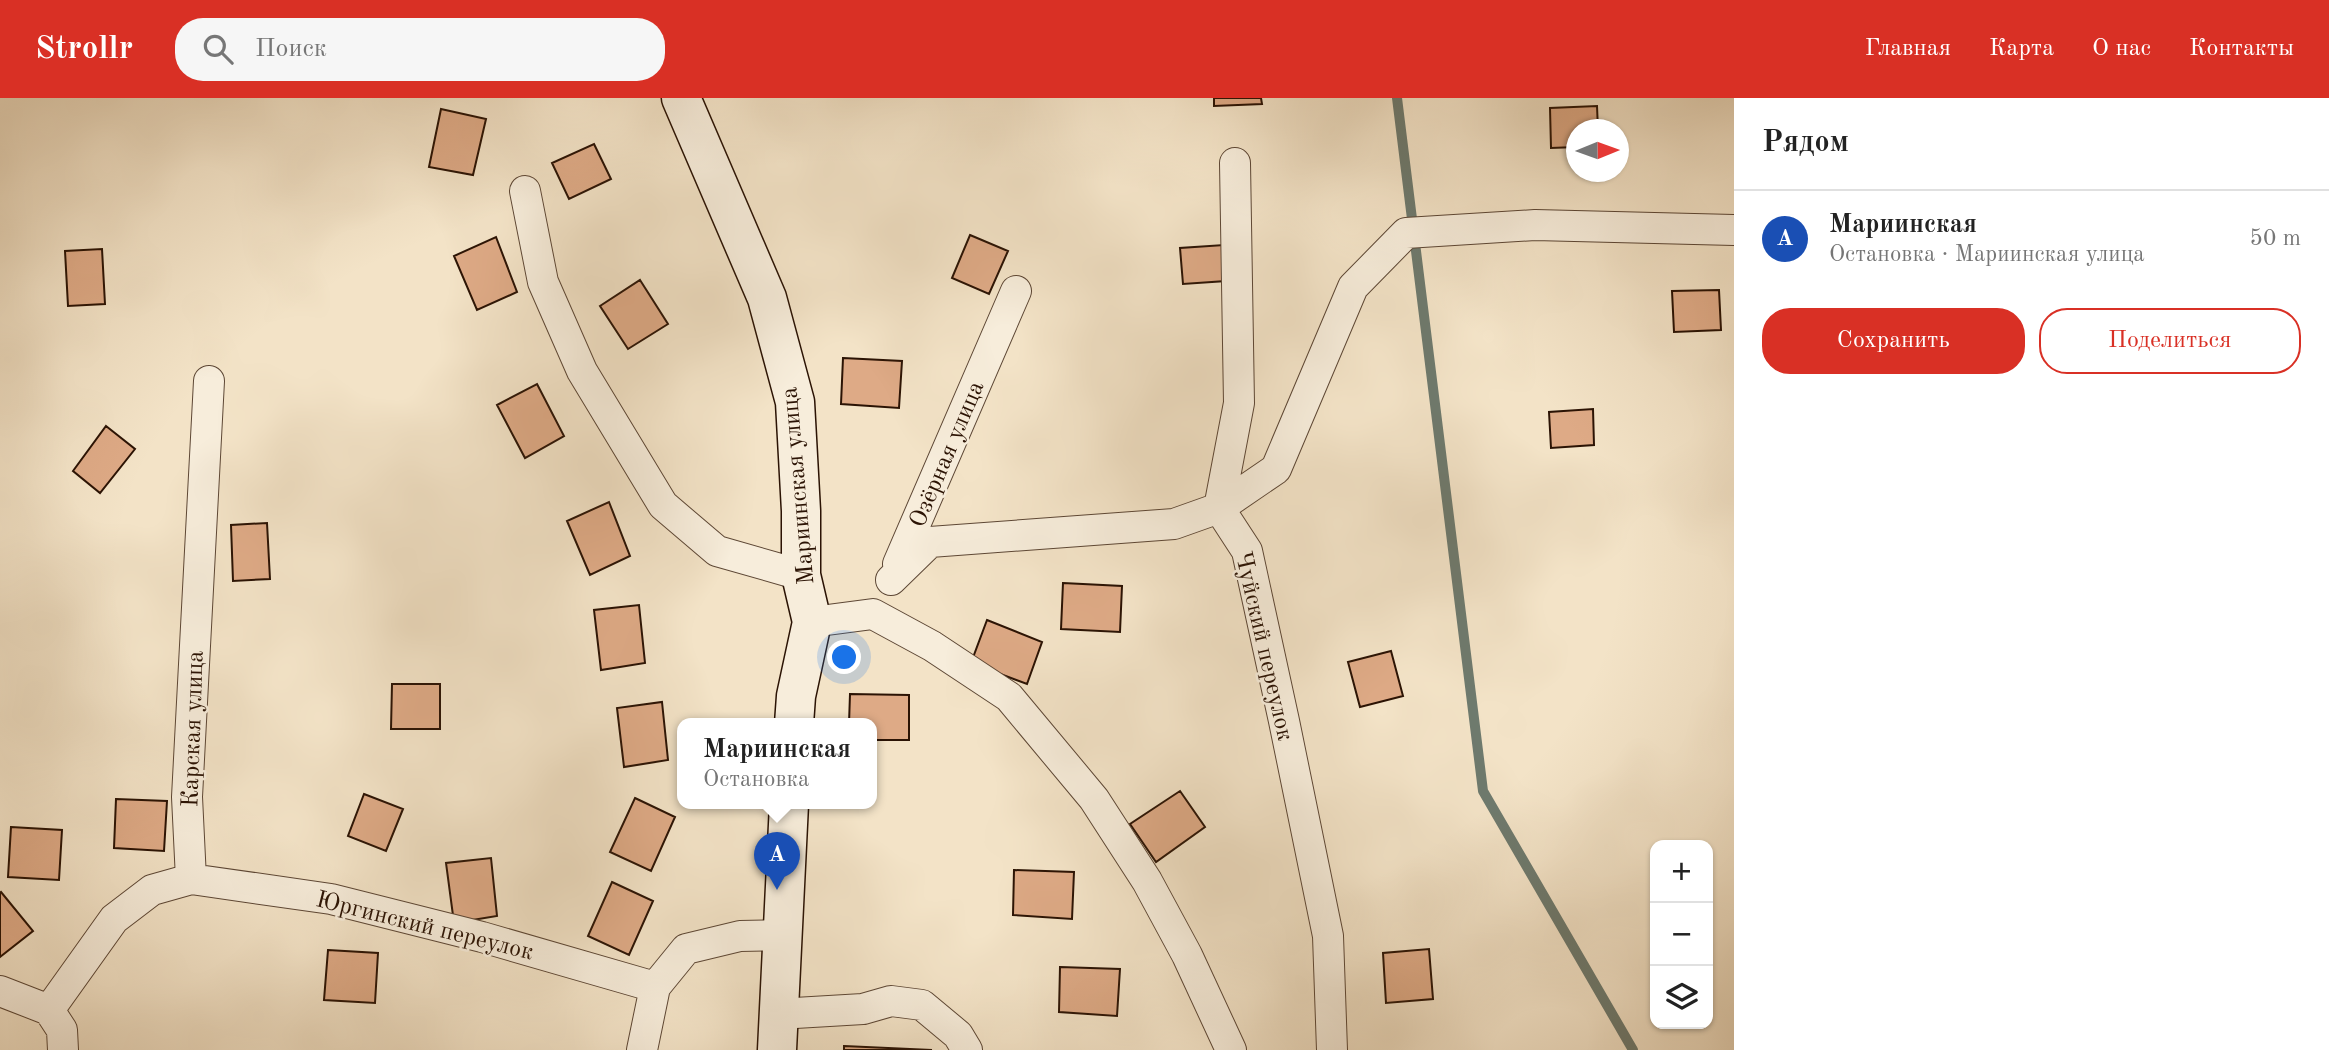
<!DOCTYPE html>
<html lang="ru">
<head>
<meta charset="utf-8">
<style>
  :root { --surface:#fff; --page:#f6f6f6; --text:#222; --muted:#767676; --line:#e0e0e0; --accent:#d93025 }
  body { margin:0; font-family:"Old Standard TT",serif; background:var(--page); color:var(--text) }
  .controls { position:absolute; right:21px; bottom:21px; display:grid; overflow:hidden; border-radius:14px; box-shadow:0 2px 5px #0004 }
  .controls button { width:63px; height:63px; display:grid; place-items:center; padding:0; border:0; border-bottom:2px solid var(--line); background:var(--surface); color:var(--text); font:35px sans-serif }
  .compass { position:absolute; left:1566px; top:21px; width:63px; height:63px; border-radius:50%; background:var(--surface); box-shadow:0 2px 5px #0004; rotate:89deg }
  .you { position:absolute; left:845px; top:560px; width:24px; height:24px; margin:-18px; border:5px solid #fff; border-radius:50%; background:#1a73e8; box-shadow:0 0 0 10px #1a73e833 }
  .badge { display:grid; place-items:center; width:46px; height:46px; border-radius:50%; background:var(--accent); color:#fff; font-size:23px; font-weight:700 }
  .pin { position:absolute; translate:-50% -58px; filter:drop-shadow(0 2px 4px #0008) }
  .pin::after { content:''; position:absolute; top:37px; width:24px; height:21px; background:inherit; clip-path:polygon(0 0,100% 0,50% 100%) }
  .popup { position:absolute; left:677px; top:620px; width:200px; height:91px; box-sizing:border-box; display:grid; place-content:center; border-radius:14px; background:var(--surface); filter:drop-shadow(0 2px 5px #0005); font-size:23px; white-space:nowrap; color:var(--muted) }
  .popup b { font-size:26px; color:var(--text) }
  .popup::after { content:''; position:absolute; left:50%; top:100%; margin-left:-14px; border:14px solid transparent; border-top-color:var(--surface) }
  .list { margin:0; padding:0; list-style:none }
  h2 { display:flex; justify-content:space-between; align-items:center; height:91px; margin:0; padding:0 28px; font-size:30px }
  h2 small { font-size:23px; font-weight:400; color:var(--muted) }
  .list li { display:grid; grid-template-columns:46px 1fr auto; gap:21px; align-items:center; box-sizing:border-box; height:98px; padding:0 28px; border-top:2px solid var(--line) }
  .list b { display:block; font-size:26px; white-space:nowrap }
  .list p { margin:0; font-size:23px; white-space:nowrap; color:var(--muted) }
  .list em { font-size:23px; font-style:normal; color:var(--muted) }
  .actions { display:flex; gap:14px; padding:21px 28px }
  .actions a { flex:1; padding:16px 0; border:2px solid var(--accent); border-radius:28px; text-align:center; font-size:24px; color:var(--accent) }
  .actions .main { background:var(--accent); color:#fff }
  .icon { flex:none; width:38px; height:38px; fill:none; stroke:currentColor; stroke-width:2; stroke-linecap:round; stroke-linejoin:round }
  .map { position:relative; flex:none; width:1734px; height:952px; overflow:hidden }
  header { display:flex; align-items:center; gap:42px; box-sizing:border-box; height:98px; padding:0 35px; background:var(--accent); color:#fff }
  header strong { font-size:33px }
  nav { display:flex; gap:38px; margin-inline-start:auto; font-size:24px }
  .search { width:490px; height:63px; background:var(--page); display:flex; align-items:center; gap:18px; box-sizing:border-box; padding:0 24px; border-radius:28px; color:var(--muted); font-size:26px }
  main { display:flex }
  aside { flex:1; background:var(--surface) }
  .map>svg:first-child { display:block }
</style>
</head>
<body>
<header>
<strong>Strollr</strong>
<div class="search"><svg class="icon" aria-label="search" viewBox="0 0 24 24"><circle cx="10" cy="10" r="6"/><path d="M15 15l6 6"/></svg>Поиск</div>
<nav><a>Главная</a><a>Карта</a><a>О нас</a><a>Контакты</a></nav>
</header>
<main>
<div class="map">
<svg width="1734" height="952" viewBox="0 0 1734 952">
  <rect width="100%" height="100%" fill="#f3e3c7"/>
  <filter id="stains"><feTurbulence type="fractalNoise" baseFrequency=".00286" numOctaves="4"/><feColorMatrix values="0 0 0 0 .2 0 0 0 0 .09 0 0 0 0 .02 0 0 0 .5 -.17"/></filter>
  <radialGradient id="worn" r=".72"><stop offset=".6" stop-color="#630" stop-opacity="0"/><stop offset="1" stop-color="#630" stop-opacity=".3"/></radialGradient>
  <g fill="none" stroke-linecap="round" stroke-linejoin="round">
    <path stroke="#6e7a6e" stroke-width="10" d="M 1397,0 L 1483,693 L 1633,952"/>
  </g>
  <path fill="#deaa86" stroke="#2b1304" stroke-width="2" d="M 1214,0 L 1261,0 L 1262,6 L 1214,8 Z
    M 1597,8 L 1598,32 L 1576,32 L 1576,49 L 1551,50 L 1550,10 Z
    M 441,11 L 486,21 L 473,77 L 429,69 Z
    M 594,46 L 611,81 L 569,101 L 552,65 Z
    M 970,137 L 1008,153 L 989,196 L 952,180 Z
    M 496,139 L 517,194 L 477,212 L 454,158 Z
    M 1224,147 L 1226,183 L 1183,186 L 1180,150 Z
    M 102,151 L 105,206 L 68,208 L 65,153 Z
    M 640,182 L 668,226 L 628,251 L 600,208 Z
    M 1719,192 L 1721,232 L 1674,234 L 1672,193 Z
    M 843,260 L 902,263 L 899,310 L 841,306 Z
    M 537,286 L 564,338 L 525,360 L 497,307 Z
    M 1593,311 L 1594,347 L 1551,350 L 1549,314 Z
    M 106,328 L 135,351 L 100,395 L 73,373 Z
    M 609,404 L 630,458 L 590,477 L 567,423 Z
    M 267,425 L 270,481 L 233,483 L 231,427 Z
    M 1063,485 L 1122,488 L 1120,534 L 1061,531 Z
    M 639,507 L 645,565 L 601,572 L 594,512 Z
    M 987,522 L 1042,544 L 1027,586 L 971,565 Z
    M 1391,553 L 1403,598 L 1360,609 L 1348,564 Z
    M 392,586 L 440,586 L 440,631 L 391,631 Z
    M 850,596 L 909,597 L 909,642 L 872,642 L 872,626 L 849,626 Z
    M 662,604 L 668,662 L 624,669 L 617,610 Z
    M 1180,693 L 1205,729 L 1156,764 L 1130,726 Z
    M 364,696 L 403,711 L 386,753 L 348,738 Z
    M 635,700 L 675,719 L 651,773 L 610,754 Z
    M 116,701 L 167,703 L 164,753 L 114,750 Z
    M 11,729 L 62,732 L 59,782 L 8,779 Z
    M 491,760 L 497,818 L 454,825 L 446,765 Z
    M 1014,772 L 1074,774 L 1072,821 L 1013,817 Z
    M 612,784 L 653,803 L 629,857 L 588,838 Z
    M 1,794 L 33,833 L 0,859 L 0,795 Z
    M 1429,851 L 1433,901 L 1386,905 L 1383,855 Z
    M 328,852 L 378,855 L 375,905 L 324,902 Z
    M 1060,869 L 1120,871 L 1117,918 L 1059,914 Z
    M 844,948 L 932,952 L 844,952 Z"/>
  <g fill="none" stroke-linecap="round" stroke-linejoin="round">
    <g stroke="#5d4735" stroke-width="32">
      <path id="street" d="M 1235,65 L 1239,305 L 1219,410 L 1247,453 L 1284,623 L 1328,838 L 1332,952
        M 525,93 L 543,184 L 582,273 L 663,407 L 717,453 L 801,477
        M 898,466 L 1016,193
        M 891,482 L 930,444 L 1174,426 L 1219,410 L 1276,371 L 1353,189 L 1406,135 L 1535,127 L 1734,132
        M 812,524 L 873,516 L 932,548 L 1009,599 L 1094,701 L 1147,783 L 1187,857 L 1231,952
        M 191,781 L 187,699 L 209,283
        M 0,893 L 49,912
        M 778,916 L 863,911 L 891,903 L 922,907 L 958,937 L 967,952
        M 63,952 L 62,932 L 49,912 L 114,821 L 152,792 L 191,781 L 331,801 L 482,839 L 655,889
        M 642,952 L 655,889 L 686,851 L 740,838 L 782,837"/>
    </g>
    <g stroke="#2b1304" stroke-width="41">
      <path id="secondary" d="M 681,0 L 767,200 L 795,304 L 801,413 L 801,477 L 812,524 L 796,598 L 794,626
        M 777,952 L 789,706"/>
    </g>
    <use href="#street" stroke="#f7eddb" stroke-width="30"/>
    <use href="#secondary" stroke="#f7eddb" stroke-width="38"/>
  </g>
  <g text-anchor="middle" stroke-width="5" stroke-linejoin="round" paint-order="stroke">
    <g font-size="24" fill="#2b1304" stroke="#f7eddb">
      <text transform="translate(946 356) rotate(-67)" y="8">Озёрная улица</text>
      <text transform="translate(797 388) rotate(-95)" y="8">Мариинская улица</text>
      <text transform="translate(1265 548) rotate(77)" y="8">Чуйский переулок</text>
      <text transform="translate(192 631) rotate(-88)" y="8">Карская улица</text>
      <text transform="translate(425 827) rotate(14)" y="8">Юргинский переулок</text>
    </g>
  </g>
  <rect width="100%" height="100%" filter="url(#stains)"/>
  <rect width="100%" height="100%" fill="url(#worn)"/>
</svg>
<div class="controls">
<button>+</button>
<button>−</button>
<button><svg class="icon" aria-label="layers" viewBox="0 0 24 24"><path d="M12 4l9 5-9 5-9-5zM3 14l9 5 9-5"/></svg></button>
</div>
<svg class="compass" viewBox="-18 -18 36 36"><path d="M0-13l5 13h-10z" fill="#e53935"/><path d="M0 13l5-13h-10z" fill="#767676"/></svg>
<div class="you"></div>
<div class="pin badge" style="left:777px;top:792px;background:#1a4fb4">A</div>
<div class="popup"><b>Мариинская</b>Остановка</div>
</div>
<aside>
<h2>Рядом<small></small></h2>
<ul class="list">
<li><span class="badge" style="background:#1a4fb4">A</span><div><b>Мариинская</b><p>Остановка · Мариинская улица</p></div><em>50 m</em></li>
</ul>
<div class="actions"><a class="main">Сохранить</a><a>Поделиться</a></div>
</aside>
</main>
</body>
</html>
